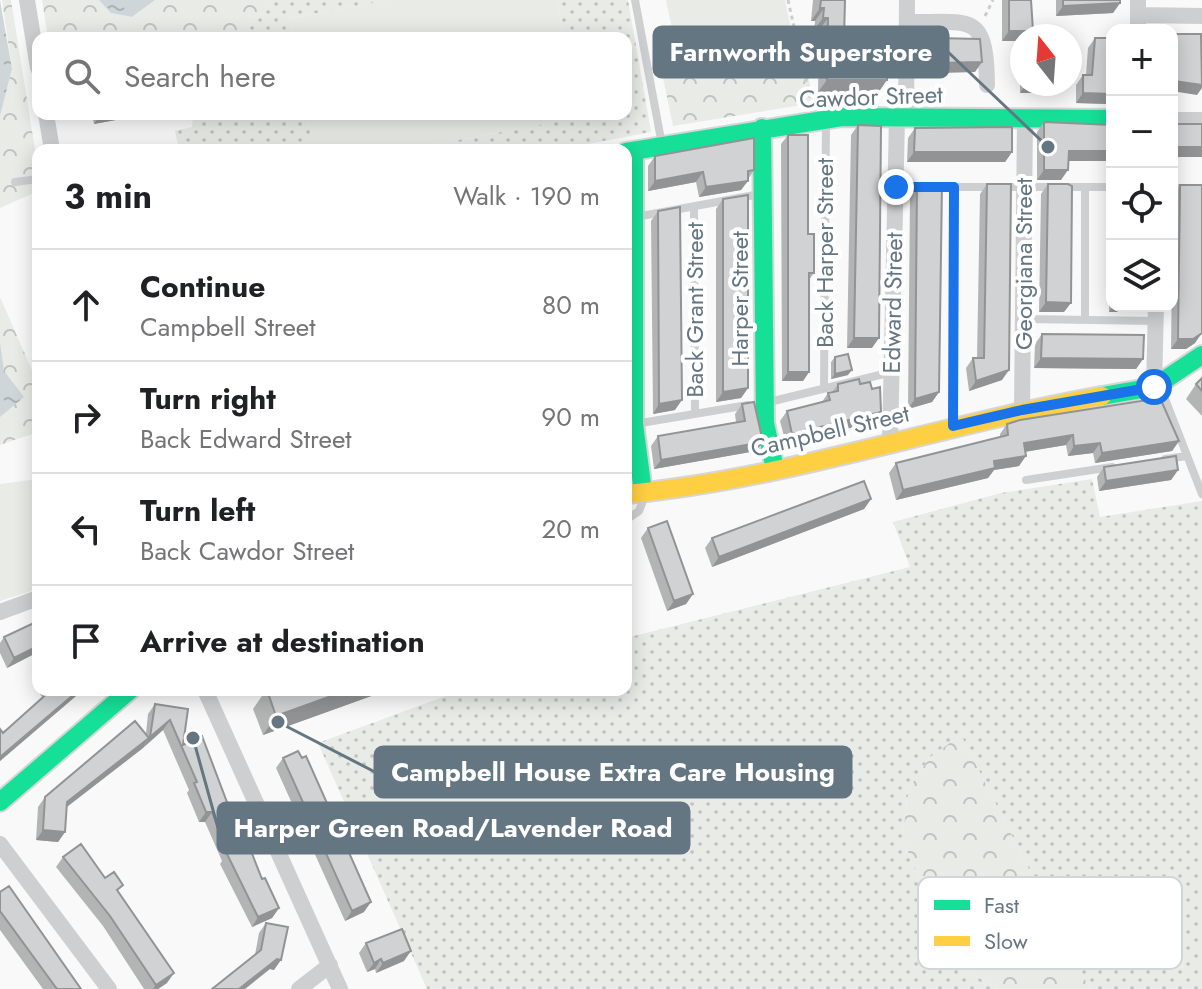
<!DOCTYPE html>
<html lang="en">
<head>
<meta charset="utf-8">
<style>
  :root { --surface:#fff; --page:#f2f2f2; --text:#202124; --muted:#757577; --line:#e0e0e0 }
  body { margin:0; font-family:Jost,sans-serif; background:var(--page); color:var(--text) }
  .controls { position:absolute; right:24px; top:24px; display:grid; overflow:hidden; border-radius:16px; box-shadow:0 4px 20px #0003 }
  .controls button { width:72px; height:72px; display:grid; place-items:center; padding:0; border:0; border-bottom:2px solid var(--line); background:var(--surface); color:var(--text); font:40px sans-serif }
  .compass { position:absolute; left:1010px; top:24px; width:72px; height:72px; border-radius:50%; background:var(--surface); box-shadow:0 4px 20px #0003; rotate:343deg }
  .stop { position:absolute; width:24px; height:24px; margin:-18px; border:6px solid #1a73e8; border-radius:50%; background:#fff }
  .stop.end { background:#1a73e8; border-color:#fff; box-shadow:0 2px 8px #0008 }
  .list { margin:0; padding:0; list-style:none }
  h2 { display:flex; justify-content:space-between; align-items:center; height:104px; margin:0; padding:0 32px; font-size:34px }
  h2 small { font-size:26px; font-weight:400; color:var(--muted) }
  .list li { display:grid; grid-template-columns:52px 1fr auto; gap:24px; align-items:center; box-sizing:border-box; height:112px; padding:0 32px; border-top:2px solid var(--line) }
  .list b { display:block; font-size:30px; white-space:nowrap }
  .list p { margin:0; font-size:26px; white-space:nowrap; color:var(--muted) }
  .list em { font-size:26px; font-style:normal; color:var(--muted) }
  .icon { flex:none; width:44px; height:44px; fill:none; stroke:currentColor; stroke-width:2; stroke-linecap:round; stroke-linejoin:round }
  .map { position:relative; flex:none; width:1202px; height:989px; overflow:hidden }
  .search { position:absolute; background:var(--surface); box-shadow:0 4px 20px #0003; left:32px; top:32px; width:600px; height:88px; display:flex; align-items:center; gap:20px; box-sizing:border-box; padding:0 28px; border-radius:16px; color:var(--muted); font-size:30px }
  .panel { position:absolute; background:var(--surface); box-shadow:0 4px 20px #0003; left:32px; top:144px; width:600px; height:552px; border-radius:16px }
  .map>svg:first-child { display:block }
</style>
</head>
<body>
<div class="map">
<svg width="1202" height="989" viewBox="0 0 1202 989">
  <defs>
    <pattern id="forest-crowns" width="20" height="18" patternUnits="userSpaceOnUse" patternTransform="scale(2)"><rect width="20" height="18" fill="#e8ebe6"/><path d="M2 6a3 3 0 1 1 6 0M12 15a3 3 0 1 1 6 0" fill="none" stroke="#c0c3c0"/></pattern>
    <pattern id="park-dots" width="8" height="8" patternUnits="userSpaceOnUse" patternTransform="scale(2)"><rect width="8" height="8" fill="#e8ebe6"/><path d="M2 2h.1M6 6h.1" fill="none" stroke="#c0c3c0" stroke-width="1.8" stroke-linecap="round"/></pattern>
    <pattern id="water-ripples" width="26" height="14" patternUnits="userSpaceOnUse" patternTransform="scale(2)"><rect width="26" height="14" fill="#ced6d9"/><path d="M2 4q2-2 4 0t4 0M15 11q2-2 4 0t4 0" fill="none" stroke="#abb2b5"/></pattern>
  </defs>
  <rect width="100%" height="100%" fill="#f9f9f9"/>
  <path fill="#e8ebe6" d="M 389,0 L 557,0 L 564,38 L 293,38 L 290,18 Z
    M 666,0 L 785,0 L 796,53 L 681,71 Z
    M 307,114 L 578,114 L 579,118 L 403,150 L 314,150 Z
    M 38,479 L 38,589 L 0,601 L 0,484 Z"/>
  <path fill="url(#forest-crowns)" d="M 2,0 L 11,0 L 38,168 L 38,191 L 0,208 L 0,116 L 12,69 Z
    M 42,0 L 99,0 L 112,13 L 132,17 L 155,0 L 277,0 L 235,38 L 48,38 Z
    M 803,54 L 814,103 L 673,126 L 663,78 Z
    M 0,297 L 38,384 L 38,432 L 0,445 Z
    M 961,735 L 1090,989 L 998,989 L 967,971 L 949,948 L 902,838 L 909,788 L 930,757 Z"/>
  <path fill="url(#park-dots)" d="M 277,0 L 389,0 L 290,18 L 293,38 L 235,38 Z
    M 557,0 L 628,0 L 651,132 L 556,150 L 403,150 L 578,118 L 578,114 L 626,114 L 626,38 L 564,38 Z
    M 193,114 L 307,114 L 314,150 L 179,150 L 175,131 L 192,127 Z
    M 1092,479 L 1100,517 L 1202,501 L 1202,989 L 1090,989 L 961,735 L 930,757 L 909,788 L 902,838 L 949,948 L 967,971 L 998,989 L 427,989 L 318,743 L 462,690 L 626,690 L 626,638 L 910,567 L 893,522 L 1001,493 Z"/>
  <path fill="url(#water-ripples)" d="M 0,0 L 12,69 L 0,116 Z
    M 99,0 L 155,0 L 132,17 L 111,13 Z
    M 0,343 L 4,371 L 24,397 L 0,417 Z"/>
  <g fill="none" stroke-linecap="round" stroke-linejoin="round">
    <g stroke="#d5d6d7" stroke-width="22">
      <path id="fast" d="M 762,128 L 765,423 L 775,469
        M 634,151 L 634,424 L 643,492
        M 626,152 L 842,117 L 1112,119
        M 1102,396 L 1154,387 L 1202,355
        M 0,802 L 130,690"/>
    </g>
    <g stroke="#d5d6d7" stroke-width="22">
      <path id="slow" d="M 626,494 C 787,479 943,424 1102,396"/>
    </g>
    <path stroke="#cbcccd" stroke-width="3" stroke-dasharray="4 4" stroke-linecap="butt" d="M 788,0 L 811,102
      M 985,16 L 993,0"/>
    <path stroke="#cecfd0" stroke-width="8" d="M 635,0 L 662,145
      M 15,182 L 38,179
      M 896,187 L 1112,187
      M 1172,188 L 1202,188
      M 694,207 L 695,414
      M 636,217 L 760,194
      M 1025,319 L 1156,321
      M 1085,320 L 1085,187
      M 1160,386 L 1202,494
      M 824,388 L 826,121
      M 765,403 L 892,372
      M 635,424 L 748,405
      M 953,426 L 954,187
      M 1165,459 L 1187,456
      M 1026,480 L 1112,467
      M 626,520 L 639,511 L 646,493"/>
    <path stroke="#cecfd0" stroke-width="16" d="M 27,0 L 38,68
      M 1138,15 L 1202,16
      M 907,22 C 972,23 986,11 987,85
      M 1138,30 L 1138,0
      M 46,114 L 52,150
      M 906,117 L 907,0
      M 1172,120 L 1202,120
      M 1154,387 L 1156,306
      M 1022,410 L 1025,118
      M 890,442 L 897,117
      M 0,612 L 38,598
      M 205,690 L 340,989
      M 0,844 L 109,989
      M 299,989 L 330,965"/>
    <use href="#fast" stroke="#16e098" stroke-width="18"/>
    <use href="#slow" stroke="#ffcf43" stroke-width="18"/>
  </g>
  <path fill="#b3b5b5" d="M 813,0 L 845,0 L 844,39 L 878,93 L 818,92 L 819,30 L 814,30 L 815,21 L 811,21 Z
    M 1002,0 L 1031,0 L 1033,31 L 1029,36 L 1022,36 L 1002,41 Z
    M 1056,0 L 1120,0 L 1120,3 L 1113,13 L 1056,16 Z
    M 935,38 L 975,72 L 928,73 L 928,48 Z
    M 1095,38 L 1112,38 L 1112,100 L 1109,104 L 1076,103 L 1076,85 L 1083,75 L 1086,75 L 1088,48 Z
    M 1022,67 L 1022,84 L 1051,84 L 1045,93 L 1020,93 L 1020,70 Z
    M 92,114 L 124,114 L 121,119 L 94,124 Z
    M 1044,122 L 1112,161 L 1069,161 L 1061,180 L 1037,180 L 1037,132 Z
    M 1175,124 L 1202,124 L 1172,157 L 1172,127 Z
    M 858,125 L 872,348 L 847,348 L 851,135 Z
    M 915,128 L 1012,152 L 1005,162 L 907,162 L 908,138 Z
    M 788,135 L 808,234 L 814,273 L 809,280 L 809,372 L 803,381 L 782,381 L 781,144 Z
    M 655,156 L 754,170 L 741,190 L 699,197 L 696,182 L 648,191 L 648,166 Z
    M 917,184 L 939,392 L 932,402 L 908,409 L 910,194 Z
    M 987,184 L 1002,380 L 969,391 L 966,368 L 973,358 L 977,358 L 980,194 Z
    M 1048,184 L 1064,312 L 1039,312 L 1041,194 Z
    M 1180,185 L 1195,343 L 1186,349 L 1171,349 L 1173,195 Z
    M 1112,194 L 1112,306 L 1138,306 L 1133,312 L 1109,312 L 1110,198 Z
    M 723,199 L 748,388 L 741,398 L 716,402 L 716,209 Z
    M 658,211 L 675,410 L 653,414 L 651,221 Z
    M 1042,334 L 1143,359 L 1136,369 L 1034,368 L 1035,344 Z
    M 835,357 L 848,375 L 831,379 L 831,362 Z
    M 1202,378 L 1202,416 L 1186,399 L 1196,384 Z
    M 838,384 L 860,384 L 872,389 L 881,412 L 874,422 L 786,444 L 780,421 L 787,411 L 822,402 L 828,393 L 832,392 Z
    M 742,404 L 763,442 L 756,451 L 654,469 L 651,446 L 658,436 L 736,422 L 735,414 Z
    M 1007,424 L 1179,441 L 1172,451 L 1095,463 L 1093,453 L 1068,456 L 1066,445 L 1025,452 L 1019,466 L 994,470 L 988,478 L 896,500 L 889,473 L 896,463 L 1000,437 L 1000,434 Z
    M 1104,467 L 1178,470 L 1171,480 L 1099,491 L 1097,477 Z
    M 871,499 L 864,509 L 712,567 L 705,548 L 712,538 Z
    M 648,528 L 693,594 L 686,604 L 667,611 L 641,538 Z
    M 4,637 L 38,652 L 7,668 L 0,653 L 0,643 Z
    M 43,690 L 83,690 L 0,761 L 3,733 L 43,698 L 40,694 Z
    M 266,690 L 388,690 L 263,735 L 253,709 Z
    M 155,704 L 188,709 L 183,745 L 230,810 L 262,879 L 279,908 L 272,918 L 252,927 L 220,864 L 222,861 L 205,822 L 199,822 L 187,793 L 189,790 L 163,730 L 143,748 L 67,807 L 65,832 L 58,842 L 36,840 L 38,807 L 45,797 L 146,733 L 148,714 Z
    M 283,758 L 364,912 L 345,921 L 276,768 Z
    M 63,857 L 105,878 L 119,892 L 167,983 L 158,989 L 144,989 L 103,926 L 56,867 Z
    M 0,892 L 81,989 L 43,989 L 0,930 Z
    M 266,923 L 274,970 L 270,969 L 255,955 L 259,933 Z
    M 366,943 L 404,961 L 376,973 L 375,969 L 367,972 L 359,953 Z"/>
  <path fill="#929394" d="M 1120,3 L 1113,13 L 1056,16 L 1063,6 Z
    M 820,8 L 824,8 L 815,21 L 811,21 Z
    M 823,18 L 828,18 L 819,30 L 814,30 Z
    M 1009,31 L 1033,31 L 1029,36 L 1022,36 L 1022,41 L 1002,41 Z
    M 982,62 L 975,72 L 928,73 L 935,63 Z
    M 827,80 L 887,80 L 878,93 L 818,92 Z
    M 1174,81 L 1202,85 L 1202,88 L 1197,95 L 1172,91 L 1172,83 Z
    M 1026,84 L 1051,84 L 1045,93 L 1020,93 Z
    M 1083,93 L 1112,94 L 1112,100 L 1109,104 L 1076,103 Z
    M 101,114 L 124,114 L 121,119 L 94,124 Z
    M 1174,147 L 1202,147 L 1202,157 L 1172,157 L 1172,150 Z
    M 1069,151 L 1112,151 L 1112,161 L 1062,161 Z
    M 914,152 L 1012,152 L 1005,162 L 907,162 Z
    M 1044,170 L 1068,170 L 1061,180 L 1037,180 Z
    M 703,172 L 696,182 L 648,191 L 655,181 Z
    M 748,181 L 741,190 L 699,197 L 706,187 Z
    M 1046,302 L 1071,303 L 1064,312 L 1039,312 Z
    M 1113,306 L 1138,306 L 1133,312 L 1109,312 Z
    M 1202,333 L 1195,343 L 1186,349 L 1171,349 L 1178,339 Z
    M 854,338 L 879,338 L 872,348 L 847,348 Z
    M 1041,358 L 1143,359 L 1136,369 L 1034,368 Z
    M 852,370 L 848,375 L 831,379 L 835,374 Z
    M 1009,370 L 1002,380 L 969,391 L 976,381 Z
    M 788,372 L 809,372 L 803,381 L 782,381 Z
    M 748,388 L 741,398 L 716,402 L 723,392 Z
    M 939,392 L 932,402 L 908,409 L 915,399 Z
    M 682,400 L 675,410 L 653,414 L 659,404 Z
    M 881,412 L 874,422 L 786,444 L 792,434 Z
    M 1073,435 L 1066,445 L 1017,453 L 1024,443 Z
    M 1179,441 L 1172,451 L 1095,463 L 1102,453 Z
    M 763,442 L 756,451 L 654,469 L 661,460 Z
    M 1100,443 L 1093,453 L 1068,456 L 1074,446 Z
    M 1026,456 L 1019,466 L 994,470 L 988,478 L 896,500 L 903,490 L 994,461 Z
    M 1178,470 L 1171,480 L 1099,491 L 1106,481 Z
    M 871,499 L 864,509 L 712,567 L 719,557 Z
    M 693,594 L 686,604 L 667,611 L 674,601 Z
    M 38,646 L 38,652 L 7,668 L 14,658 Z
    M 79,690 L 83,690 L 0,761 L 0,757 Z
    M 348,690 L 388,690 L 263,735 L 276,716 Z
    M 170,720 L 163,730 L 144,747 L 150,737 Z
    M 149,738 L 143,748 L 60,812 L 67,802 Z
    M 206,812 L 212,812 L 205,822 L 199,822 Z
    M 43,830 L 65,832 L 58,842 L 36,840 Z
    M 371,902 L 364,912 L 345,921 L 352,911 Z
    M 279,908 L 272,918 L 252,927 L 258,917 Z
    M 411,951 L 404,961 L 376,973 L 383,963 Z
    M 277,959 L 281,960 L 274,970 L 270,969 L 245,989 L 239,989 Z
    M 381,959 L 375,969 L 367,972 L 374,963 Z
    M 174,973 L 167,983 L 158,989 L 153,989 L 156,985 Z"/>
  <path fill="#d0d2d3" stroke="#929394" stroke-width="2" d="M 821,0 L 845,0 L 844,39 L 888,40 L 887,80 L 827,80 L 828,18 L 823,18 L 824,8 L 820,8 Z
    M 1009,0 L 1031,0 L 1033,31 L 1009,31 Z
    M 1063,0 L 1120,0 L 1120,3 L 1063,6 Z
    M 1172,34 L 1201,34 L 1202,85 L 1174,81 L 1172,62 Z
    M 935,38 L 980,39 L 982,62 L 935,63 Z
    M 1095,38 L 1112,38 L 1112,94 L 1083,93 L 1083,75 L 1092,75 Z
    M 1044,122 L 1112,125 L 1112,151 L 1069,151 L 1068,170 L 1044,170 Z
    M 1175,124 L 1202,124 L 1202,147 L 1174,147 Z
    M 858,125 L 881,126 L 879,338 L 854,338 Z
    M 1012,127 L 1012,152 L 914,152 L 915,128 Z
    M 788,135 L 808,135 L 808,234 L 814,234 L 814,273 L 809,273 L 809,372 L 788,372 Z
    M 754,138 L 754,170 L 748,171 L 748,181 L 706,187 L 703,172 L 655,181 L 655,156 Z
    M 917,184 L 942,184 L 939,392 L 915,399 Z
    M 987,184 L 1011,184 L 1009,370 L 976,381 L 973,358 L 984,358 Z
    M 1048,184 L 1068,184 L 1072,186 L 1071,303 L 1046,302 Z
    M 1180,185 L 1202,185 L 1202,333 L 1193,339 L 1178,339 Z
    M 748,195 L 748,388 L 723,392 L 723,199 Z
    M 680,207 L 682,400 L 659,404 L 658,211 Z
    M 1042,334 L 1144,335 L 1143,359 L 1041,358 Z
    M 848,354 L 852,370 L 835,374 L 835,357 Z
    M 1202,378 L 1202,391 L 1196,384 Z
    M 859,379 L 860,384 L 870,382 L 872,389 L 880,387 L 881,412 L 792,434 L 787,411 L 830,400 L 828,393 L 838,391 L 838,384 Z
    M 1160,398 L 1179,441 L 1102,453 L 1100,443 L 1074,446 L 1073,435 L 1024,443 L 1026,456 L 994,461 L 995,468 L 903,490 L 896,463 L 1008,435 L 1007,424 L 1020,420 Z
    M 754,402 L 763,442 L 661,460 L 658,436 L 745,421 L 742,404 Z
    M 626,448 L 630,462 L 626,462 Z
    M 1176,456 L 1178,470 L 1106,481 L 1104,467 Z
    M 864,481 L 871,499 L 719,557 L 712,538 Z
    M 667,521 L 693,594 L 674,601 L 648,528 Z
    M 38,621 L 38,646 L 14,658 L 4,637 Z
    M 51,690 L 79,690 L 0,757 L 0,729 L 3,733 Z
    M 267,690 L 348,690 L 276,716 Z
    M 155,704 L 188,709 L 183,745 L 202,736 L 230,810 L 234,808 L 262,879 L 265,878 L 279,908 L 258,917 L 227,854 L 230,853 L 212,812 L 206,812 L 194,783 L 197,782 L 170,720 L 150,737 Z
    M 135,721 L 149,738 L 67,802 L 65,832 L 43,830 L 45,797 Z
    M 298,751 L 302,758 L 306,756 L 371,902 L 352,911 L 283,758 Z
    M 81,844 L 105,878 L 114,872 L 123,885 L 117,890 L 174,973 L 156,985 L 110,916 L 63,857 Z
    M 9,886 L 81,989 L 57,989 L 0,911 L 0,892 Z
    M 266,923 L 288,927 L 281,960 L 277,959 L 239,989 L 212,989 L 261,950 Z
    M 402,929 L 411,951 L 383,963 L 381,959 L 374,963 L 366,943 Z"/>
  <g fill="none" stroke-linecap="round" stroke-linejoin="round">
    <path stroke="#1a73e8" stroke-width="10" d="M 896,187 L 954,187 L 953,426 L 1022,410 L 1154,387"/>
  </g>
  <g text-anchor="middle" stroke-width="8" stroke-linejoin="round" paint-order="stroke">
    <g font-size="24" fill="#657683" stroke="#fff">
      <text transform="translate(871 97) rotate(-2)" y="8">Cawdor Street</text>
      <text transform="translate(825 253) rotate(-90)" y="8">Back Harper Street</text>
      <text transform="translate(1024 264) rotate(-90)" y="8">Georgiana Street</text>
      <text transform="translate(740 299) rotate(-90)" y="8">Harper Street</text>
      <text transform="translate(893 303) rotate(-89)" y="8">Edward Street</text>
      <text transform="translate(695 310) rotate(-90)" y="8">Back Grant Street</text>
      <text transform="translate(830 431) rotate(-13)" y="8">Campbell Street</text>
    </g>
  </g>
  <rect x="918" y="877" width="264" height="92" rx="12" fill="#fff" stroke="#d1d6da" stroke-width="2"/>
  <rect x="934" y="900" width="36" height="10" fill="#16e098"/>
  <rect x="934" y="936" width="36" height="10" fill="#ffcf43"/>
  <g font-size="22" fill="#657683">
    <text x="984" y="913">Fast</text>
    <text x="984" y="949">Slow</text>
  </g>
  <path fill="none" stroke="#657683" stroke-width="3" d="M1048 147L948 52M278 722L375 772M193 738L218 828"/>
  <g fill="#657683" stroke="#fff" stroke-width="3">
    <circle cx="1048" cy="147" r="8"/>
    <circle cx="278" cy="722" r="8"/>
    <circle cx="193" cy="738" r="8"/>
  </g>
  <g fill="#657683" stroke="#657683" stroke-width="3">
    <rect x="654" y="27" width="294" height="50" rx="8"/>
    <rect x="375" y="747" width="476" height="50" rx="8"/>
    <rect x="218" y="803" width="471" height="50" rx="8"/>
  </g>
  <g font-size="26" text-anchor="middle" font-weight="bold" fill="#fff">
    <text x="801" y="61">Farnworth Superstore</text>
    <text x="613" y="781">Campbell House Extra Care Housing</text>
    <text x="453" y="837">Harper Green Road/Lavender Road</text>
  </g>
</svg>
<div class="controls">
<button>+</button>
<button>−</button>
<button><svg class="icon" aria-label="locate" viewBox="0 0 24 24"><circle cx="12" cy="12" r="6"/><path d="M12 2v4M12 18v4M2 12h4M18 12h4"/></svg></button>
<button><svg class="icon" aria-label="layers" viewBox="0 0 24 24"><path d="M12 4l9 5-9 5-9-5zM3 14l9 5 9-5"/></svg></button>
</div>
<svg class="compass" viewBox="-18 -18 36 36"><path d="M0-13l5 13h-10z" fill="#e53935"/><path d="M0 13l5-13h-10z" fill="#757577"/></svg>
<div class="stop" style="left:1154px;top:387px"></div>
<div class="stop end" style="left:896px;top:187px"></div>
<div class="search"><svg class="icon" aria-label="search" viewBox="0 0 24 24"><circle cx="10" cy="10" r="6"/><path d="M15 15l6 6"/></svg>Search here</div>
<section class="panel">
<h2>3 min<small>Walk · 190 m</small></h2>
<ul class="list">
<li><svg class="icon" aria-label="ahead" viewBox="0 0 24 24"><path d="M12 20V5M6 11l6-6 6 6"/></svg><div><b>Continue</b><p>Campbell Street</p></div><em>80 m</em></li>
<li><svg class="icon" aria-label="right" viewBox="0 0 24 24"><path d="M7 20v-9h11M14 6l5 5-5 5"/></svg><div><b>Turn right</b><p>Back Edward Street</p></div><em>90 m</em></li>
<li><svg class="icon" aria-label="left" viewBox="0 0 24 24"><path d="M17 20v-9H6M10 6l-5 5 5 5"/></svg><div><b>Turn left</b><p>Back Cawdor Street</p></div><em>20 m</em></li>
<li><svg class="icon" aria-label="arrive" viewBox="0 0 24 24"><path d="M6 21V4h12l-3 4 3 4H6"/></svg><div><b>Arrive at destination</b></div></li>
</ul>
</section>
</div>
</body>
</html>
